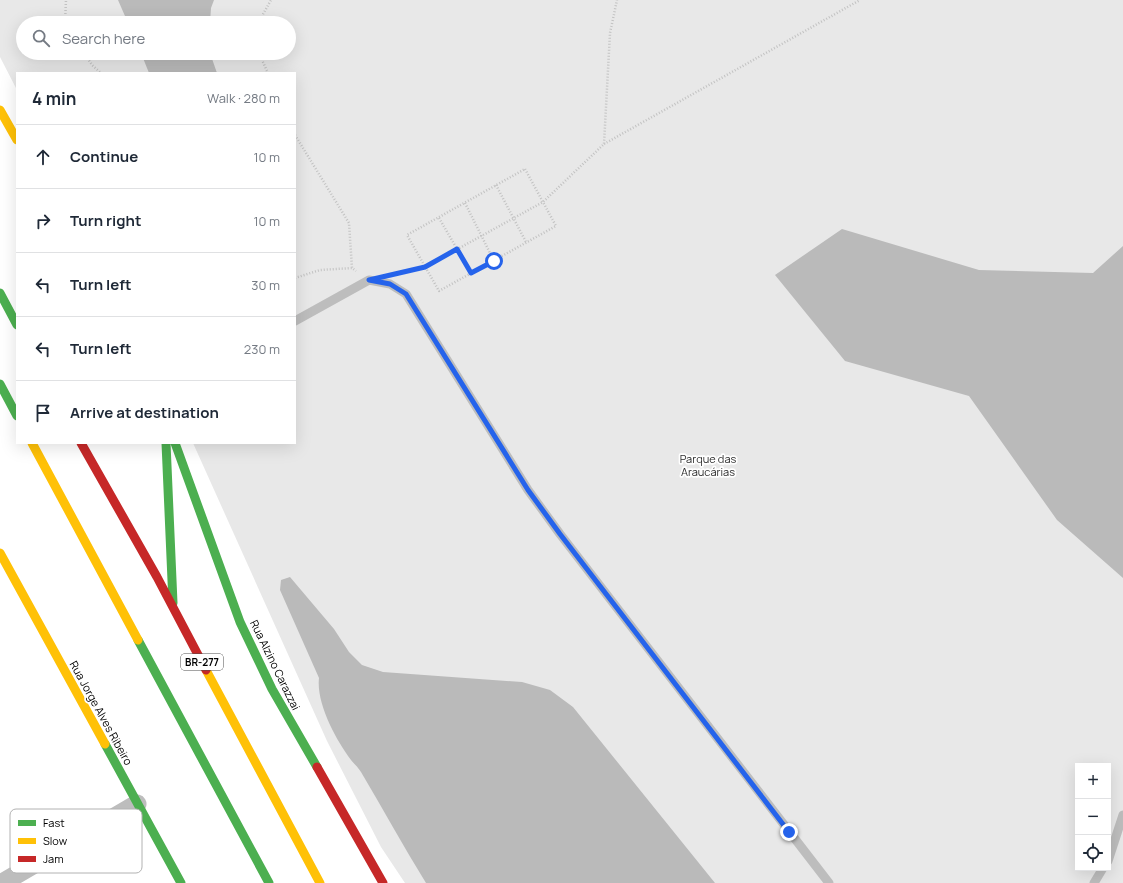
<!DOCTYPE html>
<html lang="en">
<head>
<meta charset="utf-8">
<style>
  :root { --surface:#fff; --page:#f6f6f7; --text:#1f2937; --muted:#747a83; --line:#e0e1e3 }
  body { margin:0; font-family:Manrope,sans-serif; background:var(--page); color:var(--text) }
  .controls { position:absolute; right:12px; bottom:12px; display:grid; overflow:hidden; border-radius:0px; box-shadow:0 4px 16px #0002 }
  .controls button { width:36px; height:36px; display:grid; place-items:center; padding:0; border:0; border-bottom:1px solid var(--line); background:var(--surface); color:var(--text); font:20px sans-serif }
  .stop { position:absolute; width:12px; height:12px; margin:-9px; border:3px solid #2563eb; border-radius:50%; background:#fff }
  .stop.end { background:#2563eb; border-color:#fff; box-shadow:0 1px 4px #0008 }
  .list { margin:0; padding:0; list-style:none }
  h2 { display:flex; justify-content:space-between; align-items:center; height:52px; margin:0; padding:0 16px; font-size:17px }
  h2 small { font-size:13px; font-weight:400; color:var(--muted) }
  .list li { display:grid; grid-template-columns:26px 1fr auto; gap:12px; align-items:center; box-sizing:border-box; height:64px; padding:0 16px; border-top:1px solid var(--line) }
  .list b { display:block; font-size:15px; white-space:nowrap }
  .list em { font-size:13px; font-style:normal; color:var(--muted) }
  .icon { flex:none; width:22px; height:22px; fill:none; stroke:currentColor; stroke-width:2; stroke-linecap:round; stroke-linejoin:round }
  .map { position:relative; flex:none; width:1123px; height:883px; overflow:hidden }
  .search { position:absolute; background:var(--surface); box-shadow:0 4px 16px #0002; left:16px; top:16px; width:280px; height:44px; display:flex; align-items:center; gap:10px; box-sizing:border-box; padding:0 14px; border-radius:22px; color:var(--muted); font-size:15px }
  .panel { position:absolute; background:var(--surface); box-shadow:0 4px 16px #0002; left:16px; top:72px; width:280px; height:372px; border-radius:0px }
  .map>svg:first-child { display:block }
</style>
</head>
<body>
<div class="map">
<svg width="1123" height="883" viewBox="0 0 1123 883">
  <rect width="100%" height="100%" fill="#fff"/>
  <path fill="#e8e8e8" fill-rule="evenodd" d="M 0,0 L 1123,0 L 1123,883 L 405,883 L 381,847 L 327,741 L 193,443 L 295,443 L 295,73 L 17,73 L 17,90 L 0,57 ZM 23,23 L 289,23 L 289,53 L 23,53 ZM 1078,766 L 1108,766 L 1108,868 L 1078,868 Z"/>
  <path fill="#bababa" d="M 118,0 L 214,0 L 211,8 L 210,23 L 128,23 Z
    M 141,53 L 210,53 L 217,73 L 149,73 Z
    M 842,229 L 979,270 L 1093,273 L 1123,246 L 1123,578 L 1057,520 L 969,396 L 845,361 L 775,275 Z
    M 290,577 L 334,629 L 349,652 L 362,665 L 383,672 L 522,682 L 550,690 L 573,707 L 715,883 L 426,883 C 403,846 383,809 361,772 C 358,767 354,764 351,760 C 336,740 316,703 319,678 L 280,590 L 281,580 Z"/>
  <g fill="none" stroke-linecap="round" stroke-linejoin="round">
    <path stroke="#c2c2c2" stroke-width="2.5" stroke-dasharray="1 2" stroke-linecap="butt" d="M 65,23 L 66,0
      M 262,23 L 262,16 L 271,0
      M 84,53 L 92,65 L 101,73
      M 262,53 L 262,60 L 268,73
      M 295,135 L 349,223 L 352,268
      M 604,144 L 860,0
      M 525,169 L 556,226 L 439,291 L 407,235 Z
      M 496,185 L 526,242
      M 465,203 L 494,261
      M 439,218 L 471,273
      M 399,273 L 425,267 L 543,202 L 604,144 L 610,33 L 617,0
      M 295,278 L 320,270 L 352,268 L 356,271"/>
    <path stroke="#bdbdbd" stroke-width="9" d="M 295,321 L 369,280 L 390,284 L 406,294 L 528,490 L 560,534 L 829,883
      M 1108,861 L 1123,815
      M 1094,883 L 1103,868"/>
    <path stroke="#bdbdbd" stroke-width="19" d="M 2,883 L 137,804"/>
    <path stroke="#4caf50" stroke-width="9" d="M 0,293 L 17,325
      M 0,384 L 17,416
      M 166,443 L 173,603
      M 175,443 L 240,622 L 272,689 L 317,767
      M 138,640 L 269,883
      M 105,744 L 181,883"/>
    <path stroke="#ffc107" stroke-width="9" d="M 0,110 L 17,140
      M 32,443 L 138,640
      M 0,553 L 105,744
      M 206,670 L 320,883"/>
    <path stroke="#c62828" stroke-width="9" d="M 81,443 L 157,577 L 206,670
      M 317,767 L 383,883"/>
  </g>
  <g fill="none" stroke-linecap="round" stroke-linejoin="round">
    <path stroke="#2563eb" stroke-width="5" d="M 494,261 L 471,273 L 457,249 L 425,267 L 369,280 L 390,284 L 406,294 L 528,490 L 560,534 L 789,832"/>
  </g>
  <g text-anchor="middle" stroke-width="3.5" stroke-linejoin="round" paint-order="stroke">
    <rect fill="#fff" stroke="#4c4c4c" stroke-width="1" x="181" y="654" width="42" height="16" rx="3"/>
    <g font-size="10" font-weight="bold" fill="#000">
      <text x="202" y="666">BR-277</text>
    </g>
    <g font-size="11" fill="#2c2c2c" stroke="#fff">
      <text x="708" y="463">Parque das<tspan x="708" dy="13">Araucárias</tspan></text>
    </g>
    <g font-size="11" fill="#000" stroke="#fff">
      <text transform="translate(275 665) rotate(64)" y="4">Rua Alzino Carazzai</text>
      <text transform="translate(101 713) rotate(61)" y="4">Rua Jorge Alves Ribeiro</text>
    </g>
  </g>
  <rect x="10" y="809" width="132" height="64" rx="6" fill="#fff" stroke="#b2b2b2" stroke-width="1"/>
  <rect x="18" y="820" width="18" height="6" fill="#4caf50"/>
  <rect x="18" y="838" width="18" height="6" fill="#ffc107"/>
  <rect x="18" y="856" width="18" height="6" fill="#c62828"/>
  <g font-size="11" fill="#000">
    <text x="43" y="827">Fast</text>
    <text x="43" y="845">Slow</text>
    <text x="43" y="863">Jam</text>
  </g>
</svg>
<div class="controls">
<button>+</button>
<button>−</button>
<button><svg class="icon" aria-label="locate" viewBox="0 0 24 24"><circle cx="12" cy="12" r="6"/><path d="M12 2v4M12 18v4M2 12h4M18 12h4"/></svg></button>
</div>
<div class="stop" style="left:494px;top:261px"></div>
<div class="stop end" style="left:789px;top:832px"></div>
<div class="search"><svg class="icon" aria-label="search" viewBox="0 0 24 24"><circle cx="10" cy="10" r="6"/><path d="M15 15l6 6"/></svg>Search here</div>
<section class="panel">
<h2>4 min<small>Walk · 280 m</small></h2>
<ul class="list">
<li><svg class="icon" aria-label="ahead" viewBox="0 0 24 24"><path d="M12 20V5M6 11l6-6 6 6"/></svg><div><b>Continue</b></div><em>10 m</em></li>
<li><svg class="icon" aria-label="right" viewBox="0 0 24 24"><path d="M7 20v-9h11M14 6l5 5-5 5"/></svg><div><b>Turn right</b></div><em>10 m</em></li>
<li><svg class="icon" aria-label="left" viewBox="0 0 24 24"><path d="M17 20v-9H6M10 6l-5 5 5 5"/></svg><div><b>Turn left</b></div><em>30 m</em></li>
<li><svg class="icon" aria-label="left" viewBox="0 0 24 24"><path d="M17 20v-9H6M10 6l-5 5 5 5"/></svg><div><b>Turn left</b></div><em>230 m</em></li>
<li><svg class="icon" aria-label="arrive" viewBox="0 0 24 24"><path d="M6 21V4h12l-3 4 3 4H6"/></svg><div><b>Arrive at destination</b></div></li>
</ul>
</section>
</div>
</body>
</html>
